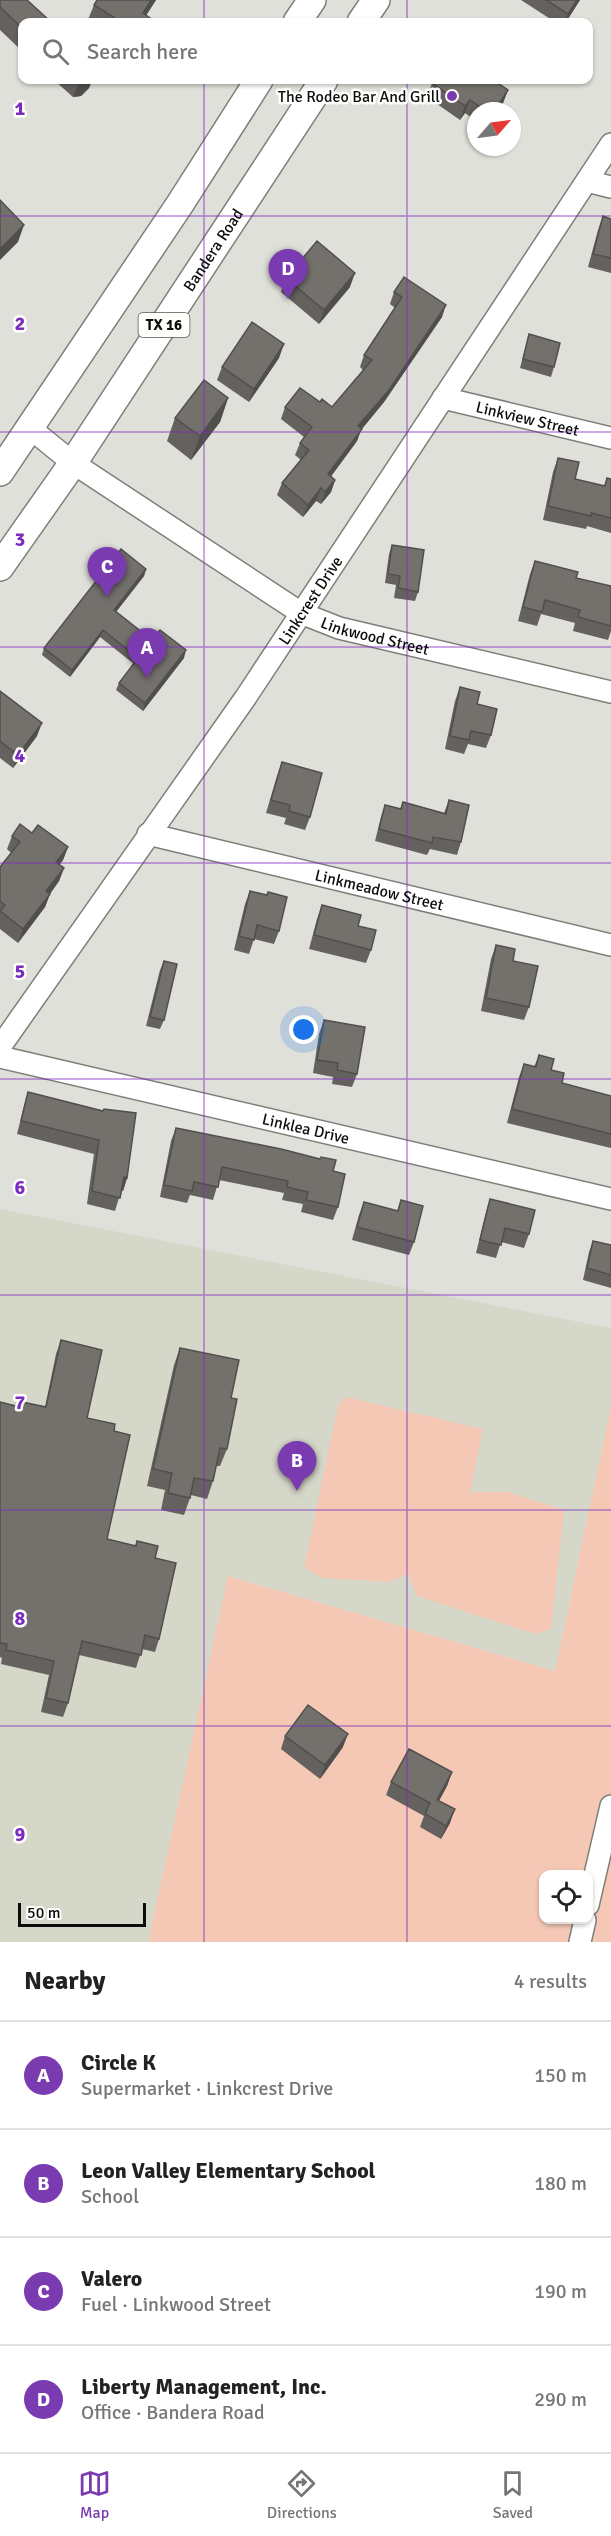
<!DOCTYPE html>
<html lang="en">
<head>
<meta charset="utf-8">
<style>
  :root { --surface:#fff; --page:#f2f2f2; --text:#222; --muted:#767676; --line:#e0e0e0; --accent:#7b3bb0 }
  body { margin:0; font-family:Signika,sans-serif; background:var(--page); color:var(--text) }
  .controls { position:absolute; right:18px; bottom:18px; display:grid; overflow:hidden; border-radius:12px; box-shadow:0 2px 4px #0004 }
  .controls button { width:54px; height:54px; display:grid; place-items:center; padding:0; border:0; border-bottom:2px solid var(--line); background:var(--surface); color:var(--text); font:30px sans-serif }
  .compass { position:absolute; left:467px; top:102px; width:54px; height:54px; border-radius:50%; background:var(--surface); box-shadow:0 2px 4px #0004; rotate:62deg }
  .scale { position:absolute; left:18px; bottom:15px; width:128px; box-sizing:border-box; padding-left:6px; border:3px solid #0d0d0b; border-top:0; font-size:16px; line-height:21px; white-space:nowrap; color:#0d0d0b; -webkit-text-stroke:4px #fffffe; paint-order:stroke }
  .you { position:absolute; left:304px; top:1030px; width:21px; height:21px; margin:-15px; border:4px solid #fff; border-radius:50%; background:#1a73e8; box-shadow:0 0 0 9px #1a73e833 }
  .badge { display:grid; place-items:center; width:39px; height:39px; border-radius:50%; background:var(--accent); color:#fff; font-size:20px; font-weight:700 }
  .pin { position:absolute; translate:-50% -50px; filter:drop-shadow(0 2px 3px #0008) }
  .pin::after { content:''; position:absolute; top:32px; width:21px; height:18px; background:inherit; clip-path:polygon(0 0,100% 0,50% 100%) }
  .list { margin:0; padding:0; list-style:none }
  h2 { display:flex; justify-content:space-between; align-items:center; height:78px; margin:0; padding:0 24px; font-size:26px }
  h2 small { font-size:20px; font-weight:400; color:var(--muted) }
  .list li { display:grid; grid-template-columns:39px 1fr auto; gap:18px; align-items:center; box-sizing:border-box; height:108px; padding:0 24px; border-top:2px solid var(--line) }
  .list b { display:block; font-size:22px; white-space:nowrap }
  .list p { margin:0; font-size:20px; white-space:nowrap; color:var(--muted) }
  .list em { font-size:20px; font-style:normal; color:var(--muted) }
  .icon { flex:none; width:33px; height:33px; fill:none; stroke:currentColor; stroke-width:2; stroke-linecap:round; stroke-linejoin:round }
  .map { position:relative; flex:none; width:611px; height:1942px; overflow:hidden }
  .search { position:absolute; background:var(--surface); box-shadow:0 2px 4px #0004; left:18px; right:18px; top:18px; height:66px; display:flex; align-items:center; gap:15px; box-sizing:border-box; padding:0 21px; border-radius:12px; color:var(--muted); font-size:22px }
  .sheet { height:510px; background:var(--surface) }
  nav { display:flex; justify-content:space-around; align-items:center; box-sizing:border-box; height:84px; border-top:2px solid var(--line); background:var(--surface); font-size:16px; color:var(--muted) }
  nav a { display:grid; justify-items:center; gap:3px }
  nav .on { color:var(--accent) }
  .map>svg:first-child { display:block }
</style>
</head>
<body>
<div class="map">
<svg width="611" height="1942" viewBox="0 0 611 1942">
  <rect width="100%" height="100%" fill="#e0e0da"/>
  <path fill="#d5d7c9" d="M 0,1209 L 611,1328 L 611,1406 L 555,1671 L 229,1576 L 148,1942 L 0,1942 Z"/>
  <path fill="#f4c8b5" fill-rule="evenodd" d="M 346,1397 L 483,1429 L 470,1492 L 508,1492 L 564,1510 L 551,1629 L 535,1634 L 417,1596 L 408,1574 L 389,1582 L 322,1578 L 304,1567 L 338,1406 Z
    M 611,1406 L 611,1942 L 148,1942 L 228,1576 L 555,1671 ZM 544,1874 L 588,1874 L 588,1920 L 544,1920 Z"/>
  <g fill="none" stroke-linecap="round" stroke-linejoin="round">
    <g stroke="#7e7f79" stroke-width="24">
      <g id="minor">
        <path d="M 587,181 L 611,187"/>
        <path id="s1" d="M 443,398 L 611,438"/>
        <path id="s2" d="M 30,428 L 73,463 L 301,613 L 339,628 L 611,692"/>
        <path id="s3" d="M 148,834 L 611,945"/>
        <path id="s4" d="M 0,1047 L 246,697 L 611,144"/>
        <path id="s5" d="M 0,1057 L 611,1199"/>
        <path d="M 588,1905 L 611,1806"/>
        <path d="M 580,1942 L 585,1920"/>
      </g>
    </g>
    <g stroke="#7e7f79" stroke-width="30">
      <g id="major">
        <path d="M 297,22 L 312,0"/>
        <path d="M 361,22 L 376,0"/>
        <path d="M 0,472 L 180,204 L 259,80"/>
        <path id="s6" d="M 0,567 L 73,463 L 324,80"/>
      </g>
    </g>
    <use href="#minor" stroke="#fff" stroke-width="21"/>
    <use href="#major" stroke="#fff" stroke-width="27"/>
  </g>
  <path fill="#64615e" d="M 0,0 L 22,22 L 22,51 L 0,30 Z
    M 97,0 L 156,0 L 146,15 L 153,20 L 152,22 L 87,22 L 94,5 Z
    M 521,0 L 580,0 L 566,22 L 555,22 Z
    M 54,80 L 92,80 L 89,88 L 81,96 L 73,97 Z
    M 432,83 L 508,90 L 503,103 L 498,111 L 476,111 L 476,121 L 465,113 L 460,120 L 427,97 Z
    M 603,216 L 611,219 L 611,273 L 588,267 L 598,230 Z
    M 286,278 L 350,287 L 319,324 L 281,292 Z
    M 394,292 L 442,317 L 384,402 L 361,430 L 357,441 L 331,476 L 335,480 L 331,492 L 321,504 L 316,501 L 303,517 L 277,495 L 282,483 L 301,460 L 295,455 L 300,443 L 304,437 L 281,419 L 285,407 L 320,402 L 332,407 L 363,370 L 360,367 L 364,355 L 395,308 L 390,304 Z
    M 529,334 L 554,367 L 551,377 L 520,368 Z
    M 279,358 L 249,402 L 217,380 L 222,367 Z
    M 228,398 L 220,422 L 191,460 L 167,441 L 175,418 Z
    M 558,458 L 575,479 L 604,486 L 607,478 L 611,479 L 611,533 L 587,526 L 586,529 L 543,520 L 553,472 Z
    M 392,545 L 418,592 L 415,601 L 394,598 L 396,585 L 385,583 L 389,554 Z
    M 535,561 L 576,578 L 611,586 L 611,631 L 608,640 L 573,631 L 575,623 L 541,614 L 537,626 L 518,621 L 530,574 Z
    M 146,569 L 144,576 L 116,612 L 152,640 L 184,658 L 143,711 L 116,690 L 119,683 L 134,664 L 100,637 L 70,677 L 42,655 L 44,648 Z
    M 460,687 L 477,704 L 491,735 L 486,748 L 468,744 L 464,754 L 445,749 L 455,701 Z
    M 0,691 L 37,736 L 13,768 L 0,758 Z
    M 282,762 L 310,817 L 305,830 L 284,824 L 286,818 L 266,813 L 277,776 Z
    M 449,800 L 461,842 L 457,855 L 430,849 L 427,855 L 375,841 L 381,817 L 385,805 L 400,809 L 403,802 L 444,813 Z
    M 32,833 L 68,847 L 63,860 L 59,865 L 64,868 L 59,881 L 50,894 L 45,907 L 18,943 L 0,929 L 0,867 L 11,853 L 7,849 L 12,836 Z
    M 250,891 L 279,931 L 274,944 L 254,939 L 249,954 L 234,950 L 245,904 Z
    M 322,905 L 358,926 L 371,950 L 366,963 L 309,949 L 317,919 Z
    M 496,945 L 529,1007 L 524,1020 L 481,1011 L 491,959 Z
    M 164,961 L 164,1020 L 160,1029 L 146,1026 L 160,970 Z
    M 324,1020 L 357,1074 L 352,1087 L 332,1084 L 333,1077 L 313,1073 L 319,1034 Z
    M 539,1055 L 562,1083 L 611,1096 L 611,1148 L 507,1123 L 519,1077 L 524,1064 L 534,1067 Z
    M 28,1092 L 103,1111 L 127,1178 L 123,1191 L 121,1191 L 115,1211 L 87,1204 L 94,1154 L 17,1134 L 24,1106 Z
    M 176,1128 L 333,1171 L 338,1207 L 333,1220 L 301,1212 L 303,1204 L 282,1200 L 284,1193 L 219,1180 L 213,1200 L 190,1195 L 187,1203 L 160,1197 L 171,1141 Z
    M 490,1199 L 529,1234 L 524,1248 L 501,1242 L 496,1258 L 476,1253 L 486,1212 Z
    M 401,1200 L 414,1242 L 409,1255 L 352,1240 L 359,1215 L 364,1202 L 397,1211 Z
    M 593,1241 L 611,1245 L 611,1288 L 583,1280 L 589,1252 Z
    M 61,1340 L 87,1418 L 114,1431 L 107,1539 L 135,1546 L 137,1541 L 155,1558 L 159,1639 L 155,1652 L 142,1649 L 136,1668 L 79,1655 L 68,1703 L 63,1717 L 41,1712 L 49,1675 L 1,1664 L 2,1658 L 0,1657 L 0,1402 L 15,1406 L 17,1401 L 45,1407 L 56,1354 Z
    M 180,1348 L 231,1398 L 227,1449 L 220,1466 L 216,1466 L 213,1481 L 207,1499 L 191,1495 L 184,1515 L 161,1510 L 165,1490 L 147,1486 L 174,1365 Z
    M 285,1736 L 343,1747 L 320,1779 L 281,1749 Z
    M 452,1772 L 447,1786 L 439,1801 L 450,1823 L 441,1839 L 420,1827 L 424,1816 L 386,1795 L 391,1782 Z"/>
  <path fill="#514f4c" d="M 151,0 L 156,0 L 142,22 L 143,13 Z
    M 577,0 L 580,0 L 578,3 L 566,22 L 565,22 L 568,14 Z
    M 80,80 L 92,80 L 89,88 L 81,96 L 73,97 Z
    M 508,90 L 503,103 L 498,111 L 494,111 Z
    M 470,100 L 465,113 L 460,120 L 465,106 Z
    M 24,225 L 18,242 L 0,260 L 0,249 Z
    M 355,273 L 350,287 L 319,324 L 324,310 Z
    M 446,305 L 442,317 L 384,402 L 361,430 L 357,441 L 324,486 L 328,474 L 358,426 Z
    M 284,344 L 279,358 L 249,402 L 254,389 Z
    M 228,398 L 220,422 L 191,460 L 200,436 Z
    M 335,480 L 331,492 L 321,504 L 325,492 Z
    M 321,488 L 316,501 L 303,517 L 308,505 Z
    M 146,569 L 144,576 L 112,617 L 114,610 Z
    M 103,630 L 100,637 L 70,677 L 72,670 Z
    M 186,650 L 184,658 L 143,711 L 145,703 Z
    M 42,723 L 37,736 L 13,768 L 18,755 Z
    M 68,847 L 63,860 L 51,876 L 56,862 Z
    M 64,868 L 59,881 L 42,905 L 46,891 Z
    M 50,894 L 45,907 L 18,943 L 23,929 Z
    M 124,1177 L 127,1178 L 123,1191 L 120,1190 Z
    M 348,1734 L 343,1747 L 320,1779 L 325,1765 Z
    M 452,1772 L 447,1786 L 432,1813 L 437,1800 Z
    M 455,1809 L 450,1823 L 441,1839 L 446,1826 Z"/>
  <path fill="#74716d" stroke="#514f4c" stroke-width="1.5" d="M 0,0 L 27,0 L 51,22 L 22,22 L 22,28 L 0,7 Z
    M 97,0 L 151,0 L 143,13 L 153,20 L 151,22 L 121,22 L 94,5 Z
    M 546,0 L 577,0 L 568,14 Z
    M 434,80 L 493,80 L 508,90 L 494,111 L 486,111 L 470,100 L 465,106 L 432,83 Z
    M 0,200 L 24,225 L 0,249 Z
    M 603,216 L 611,219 L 611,258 L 593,254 Z
    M 317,241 L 355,273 L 324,310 L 286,278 Z
    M 404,277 L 446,305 L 389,390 L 358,426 L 362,429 L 328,474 L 335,480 L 325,492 L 321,488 L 308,505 L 282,483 L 309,450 L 300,443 L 312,427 L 285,407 L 300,388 L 320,402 L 322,399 L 332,407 L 372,360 L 364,355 L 402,297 L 394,292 Z
    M 252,322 L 284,344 L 254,389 L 222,367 Z
    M 529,334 L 560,343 L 554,367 L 523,359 Z
    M 204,380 L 228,398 L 200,436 L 175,418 Z
    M 558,458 L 579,462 L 575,479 L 605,486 L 607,478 L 611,479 L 611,518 L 591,513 L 591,516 L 548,506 Z
    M 392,545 L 424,550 L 418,592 L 398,588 L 400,576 L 388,574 Z
    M 121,549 L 146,569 L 114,610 L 152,640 L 160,630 L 186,650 L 145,703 L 119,683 L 138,658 L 103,630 L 72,670 L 44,648 Z
    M 535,561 L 578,572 L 576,578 L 611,586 L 611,626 L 578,617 L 580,610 L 545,600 L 542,612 L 523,607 Z
    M 460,687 L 480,692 L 477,704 L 497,709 L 491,735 L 471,731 L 469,740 L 450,736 Z
    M 0,691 L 42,723 L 18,755 L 0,741 Z
    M 282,762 L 322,773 L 310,817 L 289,811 L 290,805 L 271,800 Z
    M 449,800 L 469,805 L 461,842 L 433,837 L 432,843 L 379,829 L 385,805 L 401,809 L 403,802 L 446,814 Z
    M 20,824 L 32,833 L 38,825 L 68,847 L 56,862 L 64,868 L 46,891 L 50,894 L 23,929 L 0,911 L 5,905 L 0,901 L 0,867 L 20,842 L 12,836 Z
    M 250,891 L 267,895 L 268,892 L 287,897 L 279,931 L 257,925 L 254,940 L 239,936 Z
    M 322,905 L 361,915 L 358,926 L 376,930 L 371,950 L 314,935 Z
    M 496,945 L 515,949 L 513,961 L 538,966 L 529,1007 L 486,998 Z
    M 164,961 L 177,964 L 164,1020 L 150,1017 Z
    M 324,1020 L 365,1027 L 357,1074 L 337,1070 L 338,1063 L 317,1060 Z
    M 539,1055 L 554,1059 L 551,1070 L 564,1073 L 562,1083 L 611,1096 L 611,1134 L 512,1109 L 524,1064 L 536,1067 Z
    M 28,1092 L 103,1111 L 104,1109 L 136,1113 L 127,1178 L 124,1177 L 120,1198 L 92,1191 L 99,1140 L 21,1121 Z
    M 176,1128 L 281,1149 L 320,1159 L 321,1157 L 336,1160 L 333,1171 L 345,1174 L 338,1207 L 306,1200 L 308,1192 L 287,1187 L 288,1181 L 222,1167 L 218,1187 L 194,1182 L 192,1191 L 164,1185 Z
    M 490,1199 L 535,1210 L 529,1234 L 505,1228 L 501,1245 L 480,1240 Z
    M 401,1200 L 423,1206 L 414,1242 L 357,1227 L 364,1202 L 398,1211 Z
    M 593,1241 L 611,1245 L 611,1275 L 587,1268 Z
    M 61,1340 L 102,1350 L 87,1418 L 115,1424 L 114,1431 L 130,1435 L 107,1539 L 136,1546 L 137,1541 L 158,1546 L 155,1558 L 176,1563 L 159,1639 L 145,1635 L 141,1655 L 82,1641 L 68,1703 L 46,1698 L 54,1661 L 6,1650 L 7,1644 L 0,1643 L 0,1402 L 16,1406 L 17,1401 L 46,1407 Z
    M 180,1348 L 239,1360 L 231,1398 L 237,1399 L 227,1449 L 220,1448 L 213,1481 L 194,1478 L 190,1498 L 168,1493 L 172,1473 L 153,1469 Z
    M 308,1705 L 348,1734 L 325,1765 L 285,1736 Z
    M 409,1749 L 452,1772 L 437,1800 L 455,1809 L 446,1826 L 425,1814 L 430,1803 L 391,1782 Z"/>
  <path fill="none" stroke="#7b2cbf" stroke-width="1.5" stroke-opacity="0.55" d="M 204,0 L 204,22M 407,0 L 407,22M 204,80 L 204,1942M 407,80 L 407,1942M 0,216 L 611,216M 0,432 L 611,432M 0,647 L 611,647M 0,863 L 611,863M 0,1079 L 611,1079M 0,1295 L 611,1295M 0,1510 L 611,1510M 0,1726 L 611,1726"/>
  <circle fill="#7b3bb0" stroke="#fffffe" stroke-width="2" cx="452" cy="96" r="6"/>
  <g text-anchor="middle" stroke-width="5" stroke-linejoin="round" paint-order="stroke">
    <rect fill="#fffffe" stroke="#565654" stroke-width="1.5" x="138.5" y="313" width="51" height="24" rx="4.5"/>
    <g font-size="15" font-weight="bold" fill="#0d0d0b">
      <text x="164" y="330">TX 16</text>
    </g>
    <g font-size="16" fill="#0d0d0b" stroke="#fffffe" text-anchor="end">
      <text x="440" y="102">The Rodeo Bar And Grill</text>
    </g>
    <g font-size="16" fill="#0d0d0b" stroke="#fffffe">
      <text dy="6" stroke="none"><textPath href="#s6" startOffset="382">Bandera Road</textPath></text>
      <text dy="6" stroke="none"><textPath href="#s1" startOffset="87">Linkview Street</textPath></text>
      <text dy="6" stroke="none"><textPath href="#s4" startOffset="544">Linkcrest Drive</textPath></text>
      <text dy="6" stroke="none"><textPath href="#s2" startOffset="406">Linkwood Street</textPath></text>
      <text dy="6" stroke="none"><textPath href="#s3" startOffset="238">Linkmeadow Street</textPath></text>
      <text dy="6" stroke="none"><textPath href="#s5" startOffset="314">Linklea Drive</textPath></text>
    </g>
  </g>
  <g font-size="20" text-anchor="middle" font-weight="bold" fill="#7b2cbf" stroke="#fffffe" stroke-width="5" stroke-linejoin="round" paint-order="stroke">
    <text x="20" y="115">1</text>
    <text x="20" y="330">2</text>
    <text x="20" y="546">3</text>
    <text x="20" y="762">4</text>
    <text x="20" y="978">5</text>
    <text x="20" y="1194">6</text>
    <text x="20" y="1409">7</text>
    <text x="20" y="1625">8</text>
    <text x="20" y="1841">9</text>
  </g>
</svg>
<div class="controls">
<button><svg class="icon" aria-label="locate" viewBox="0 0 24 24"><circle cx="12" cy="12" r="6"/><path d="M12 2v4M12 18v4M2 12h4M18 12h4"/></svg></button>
</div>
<svg class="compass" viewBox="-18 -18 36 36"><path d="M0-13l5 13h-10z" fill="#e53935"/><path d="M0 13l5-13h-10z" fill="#767676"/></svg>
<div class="scale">50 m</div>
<div class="you"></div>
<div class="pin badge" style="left:147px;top:678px">A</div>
<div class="pin badge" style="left:297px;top:1491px">B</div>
<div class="pin badge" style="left:107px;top:597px">C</div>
<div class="pin badge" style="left:288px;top:299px">D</div>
<div class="search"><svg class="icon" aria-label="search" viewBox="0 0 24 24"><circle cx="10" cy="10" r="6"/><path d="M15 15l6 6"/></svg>Search here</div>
</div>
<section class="sheet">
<h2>Nearby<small>4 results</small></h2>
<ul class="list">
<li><span class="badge">A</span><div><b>Circle K</b><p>Supermarket · Linkcrest Drive</p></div><em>150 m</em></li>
<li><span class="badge">B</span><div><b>Leon Valley Elementary School</b><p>School</p></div><em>180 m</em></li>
<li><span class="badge">C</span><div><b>Valero</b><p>Fuel · Linkwood Street</p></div><em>190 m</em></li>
<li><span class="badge">D</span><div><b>Liberty Management, Inc.</b><p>Office · Bandera Road</p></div><em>290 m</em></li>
</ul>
</section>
<nav>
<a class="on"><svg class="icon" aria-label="map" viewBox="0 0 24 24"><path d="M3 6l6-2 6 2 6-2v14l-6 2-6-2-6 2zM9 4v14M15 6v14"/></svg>Map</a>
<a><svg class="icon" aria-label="directions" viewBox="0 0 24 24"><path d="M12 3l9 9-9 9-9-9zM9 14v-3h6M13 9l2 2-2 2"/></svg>Directions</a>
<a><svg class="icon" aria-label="saved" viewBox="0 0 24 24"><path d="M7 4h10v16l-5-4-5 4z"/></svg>Saved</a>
</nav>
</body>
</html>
